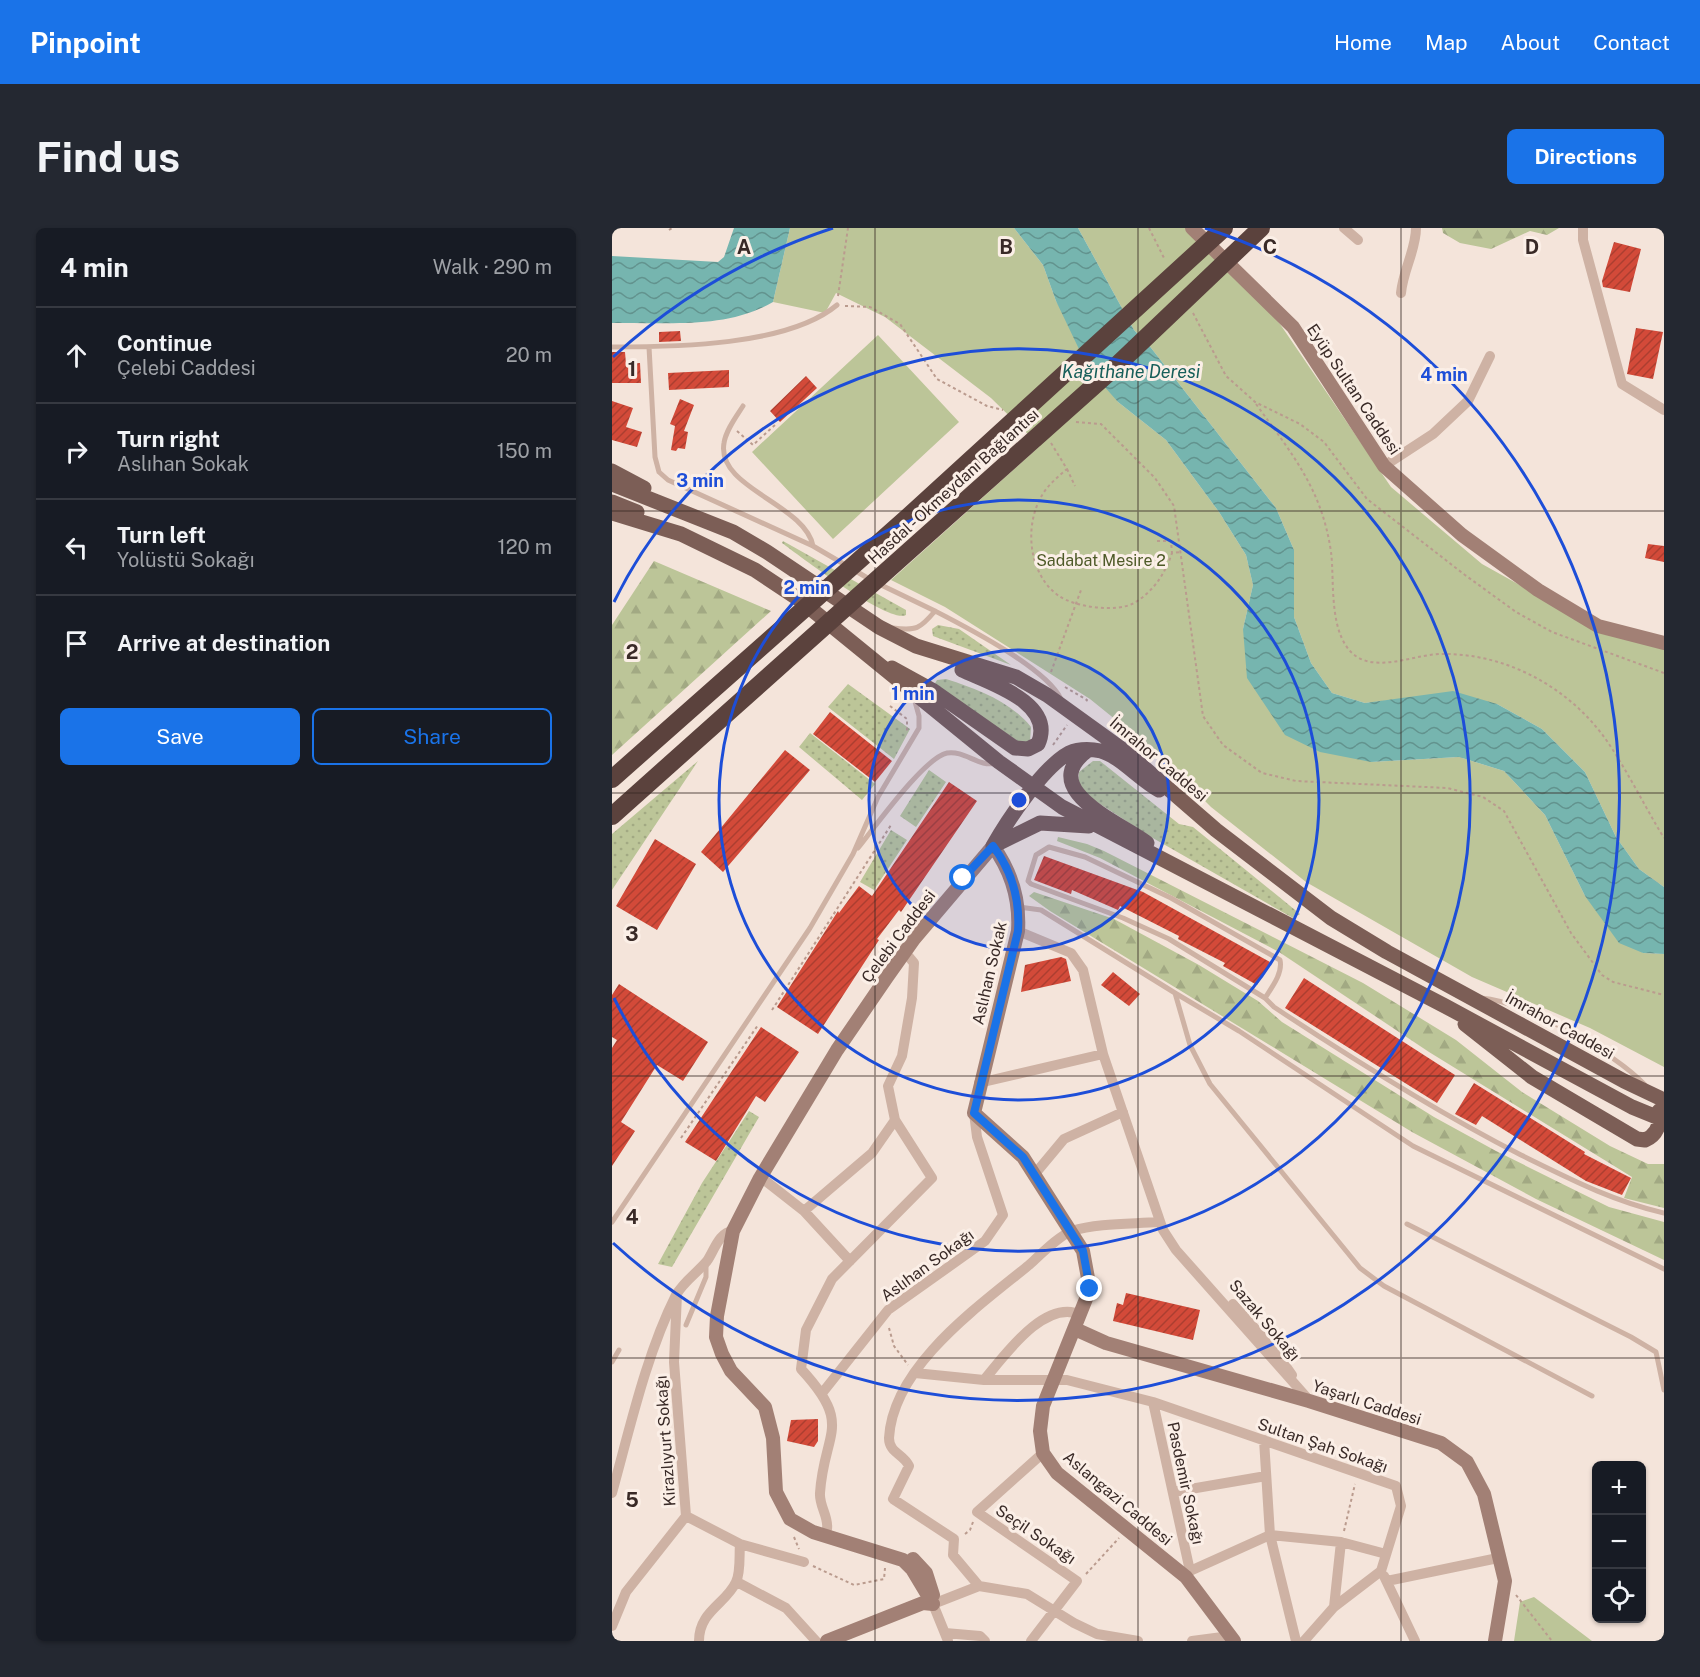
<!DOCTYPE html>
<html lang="en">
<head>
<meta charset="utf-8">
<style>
  :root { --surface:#171b24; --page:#242831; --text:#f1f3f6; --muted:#9ea1a6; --line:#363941; --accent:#1a73e8 }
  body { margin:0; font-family:"Public Sans",sans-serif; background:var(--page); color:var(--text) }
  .controls { position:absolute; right:18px; bottom:18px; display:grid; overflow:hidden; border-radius:9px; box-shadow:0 2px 4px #0004 }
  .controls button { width:54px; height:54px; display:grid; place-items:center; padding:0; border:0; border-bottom:2px solid var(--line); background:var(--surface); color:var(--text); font:30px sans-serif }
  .stop { position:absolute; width:18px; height:18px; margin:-14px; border:4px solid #1a73e8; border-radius:50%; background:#fff }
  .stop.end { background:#1a73e8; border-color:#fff; box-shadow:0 2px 6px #0008 }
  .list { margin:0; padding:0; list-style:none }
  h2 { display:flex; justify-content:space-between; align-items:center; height:78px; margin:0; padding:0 24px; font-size:26px }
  h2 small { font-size:20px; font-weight:400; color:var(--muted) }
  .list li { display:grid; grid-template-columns:39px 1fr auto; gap:18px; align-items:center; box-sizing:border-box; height:96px; padding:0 24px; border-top:2px solid var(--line) }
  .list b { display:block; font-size:22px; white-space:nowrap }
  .list p { margin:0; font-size:20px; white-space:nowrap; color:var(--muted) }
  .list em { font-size:20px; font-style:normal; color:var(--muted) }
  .actions { display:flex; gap:12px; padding:18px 24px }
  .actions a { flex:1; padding:14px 0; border:2px solid var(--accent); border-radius:9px; text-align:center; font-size:21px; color:var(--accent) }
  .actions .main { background:var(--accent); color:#fff }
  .icon { flex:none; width:33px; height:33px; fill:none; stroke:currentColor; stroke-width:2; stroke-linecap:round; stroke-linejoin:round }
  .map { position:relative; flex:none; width:1052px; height:1413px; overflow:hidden; border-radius:9px }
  header { display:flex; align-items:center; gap:36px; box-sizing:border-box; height:84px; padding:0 30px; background:var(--accent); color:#fff }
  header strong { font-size:28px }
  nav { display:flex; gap:33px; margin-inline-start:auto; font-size:21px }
  .intro { display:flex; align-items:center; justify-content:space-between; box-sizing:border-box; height:144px; padding:0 36px }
  h1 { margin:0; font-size:42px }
  .button { padding:15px 27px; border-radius:9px; background:var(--accent); color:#fff; font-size:21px; font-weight:700 }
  main { display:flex; gap:36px; padding:0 36px }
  aside { flex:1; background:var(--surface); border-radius:9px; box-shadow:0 2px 4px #0004 }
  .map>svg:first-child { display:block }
</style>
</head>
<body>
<header>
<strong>Pinpoint</strong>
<nav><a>Home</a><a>Map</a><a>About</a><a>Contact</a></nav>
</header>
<div class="intro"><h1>Find us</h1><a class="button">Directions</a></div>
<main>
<aside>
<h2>4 min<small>Walk · 290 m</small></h2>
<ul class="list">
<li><svg class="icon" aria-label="ahead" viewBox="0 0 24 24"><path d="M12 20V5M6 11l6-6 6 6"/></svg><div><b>Continue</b><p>Çelebi Caddesi</p></div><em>20 m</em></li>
<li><svg class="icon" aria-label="right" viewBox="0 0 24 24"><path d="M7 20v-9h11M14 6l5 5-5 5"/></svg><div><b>Turn right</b><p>Aslıhan Sokak</p></div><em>150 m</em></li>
<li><svg class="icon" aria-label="left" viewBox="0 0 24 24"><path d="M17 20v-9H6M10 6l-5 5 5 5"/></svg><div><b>Turn left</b><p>Yolüstü Sokağı</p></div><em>120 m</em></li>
<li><svg class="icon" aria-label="arrive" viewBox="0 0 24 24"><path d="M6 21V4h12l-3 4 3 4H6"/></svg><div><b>Arrive at destination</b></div></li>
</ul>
<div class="actions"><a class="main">Save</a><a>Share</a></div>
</aside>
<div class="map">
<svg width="1052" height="1413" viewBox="0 0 1052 1413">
  <defs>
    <pattern id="grass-dots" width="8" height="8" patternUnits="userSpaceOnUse" patternTransform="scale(1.5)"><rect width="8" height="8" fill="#bcc598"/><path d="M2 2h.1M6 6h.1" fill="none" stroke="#a2a983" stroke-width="1.8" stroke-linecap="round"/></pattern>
    <pattern id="forest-firs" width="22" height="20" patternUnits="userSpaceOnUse" patternTransform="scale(1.5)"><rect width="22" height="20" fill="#bcc598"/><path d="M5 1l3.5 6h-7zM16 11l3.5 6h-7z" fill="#a2a983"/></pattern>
    <pattern id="water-waves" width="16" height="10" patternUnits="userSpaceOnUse" patternTransform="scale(1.5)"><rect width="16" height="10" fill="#76b5af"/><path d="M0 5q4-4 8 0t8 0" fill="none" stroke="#62938e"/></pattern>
    <pattern id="building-hatch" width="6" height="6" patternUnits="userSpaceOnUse" patternTransform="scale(1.5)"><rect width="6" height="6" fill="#d34a39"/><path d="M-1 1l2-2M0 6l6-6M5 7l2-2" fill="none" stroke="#ac3e30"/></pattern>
  </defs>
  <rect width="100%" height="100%" fill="#f4e4da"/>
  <path fill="url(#grass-dots)" d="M 171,313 L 294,382 L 294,387 C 277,396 189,329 170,315 Z
    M 326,397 L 347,401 L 399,437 L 321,408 L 320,401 Z
    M 334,451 C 365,461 398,473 419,499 L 418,514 L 410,516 L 322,457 L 325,452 Z
    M 236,456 L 298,501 L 282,531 L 216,479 Z
    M 198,505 L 263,556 L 250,572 L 187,519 Z
    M 86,533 L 0,662 L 0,606 Z
    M 481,533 L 488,533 L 567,596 L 581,599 L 688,686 L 681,690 L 539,609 L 471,565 L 466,557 L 467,544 Z
    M 317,542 L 334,554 L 304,599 L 288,588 Z
    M 279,602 L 295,612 L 262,662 L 248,654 Z
    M 137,883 L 147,889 L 60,1039 L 46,1036 L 90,955 Z"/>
  <path fill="url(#forest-firs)" d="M 830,0 L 947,0 L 935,7 L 918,3 L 879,21 L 848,15 L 831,5 Z
    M 42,333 L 159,383 L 0,527 L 0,397 Z
    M 446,609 L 475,616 L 492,623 L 751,755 L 844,812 L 910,864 L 998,918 L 1036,936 L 1052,936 L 1052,980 L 1012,970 L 1020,949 L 817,824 L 667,724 L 488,630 L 445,613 Z
    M 422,664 L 502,691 L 587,737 L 646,773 L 670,794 L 822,889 L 884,923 L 997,979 L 1052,994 L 1052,1032 L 924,971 L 800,904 L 438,683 L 417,668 Z"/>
  <path fill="#bcc598" d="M 178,0 L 402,0 L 431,37 L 444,73 L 506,174 L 554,212 L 607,284 L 634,327 L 641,357 L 631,401 L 759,534 L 847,529 L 892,543 L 933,587 L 973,668 L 1031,725 L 1052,726 L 1052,839 L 978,800 L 860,749 L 694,654 L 599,579 L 546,526 L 478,471 L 333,379 L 279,352 L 428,218 L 379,170 L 273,89 L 224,65 L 213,85 L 161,74 Z
    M 466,0 L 574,0 L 638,61 L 668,96 L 779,259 L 870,336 L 989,402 L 1052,418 L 1052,659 L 1027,641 L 1004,609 L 973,544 L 930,501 L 885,476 L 790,471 L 753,475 L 720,465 L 699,435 L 682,389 L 682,322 L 664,280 L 536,116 L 522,102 Z
    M 266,107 L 347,194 L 221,311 L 140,224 Z
    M 922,1369 L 980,1413 L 902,1413 L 908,1374 Z"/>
  <path fill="url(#water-waves)" d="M 122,0 L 178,0 L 161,74 C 114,102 53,94 0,95 L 0,28 L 106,34 L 112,29 Z
    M 402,0 L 466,0 L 522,102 L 536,116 L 664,280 L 682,322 L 682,389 L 699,435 L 720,465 L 753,475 L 841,463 L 885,476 L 930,501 L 973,544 L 1004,609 L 1027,641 L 1052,659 L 1052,726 L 1031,725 L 1007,715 L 973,668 L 933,587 L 892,543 L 847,529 L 759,534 L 708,524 L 673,507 L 635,450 L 631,401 L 641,357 L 634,327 L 607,284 L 554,212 L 506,174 L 476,140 L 444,73 L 431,37 Z"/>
  <path fill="url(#building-hatch)" d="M 1002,14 L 1029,21 L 1018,64 L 991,59 L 990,53 Z
    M 1024,100 L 1051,104 L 1041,151 L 1015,146 Z
    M 68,103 L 69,113 L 47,114 L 47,104 Z
    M 0,124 L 13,124 L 14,136 L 28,135 L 29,155 L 0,155 Z
    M 117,142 L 117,159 L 57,162 L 56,145 Z
    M 194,148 L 205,160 L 168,194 L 158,183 Z
    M 68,171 L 82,177 L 72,203 L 76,204 L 73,221 L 66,220 L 64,223 L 59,222 L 63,198 L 58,196 Z
    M 0,173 L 21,180 L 14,199 L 30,204 L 25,219 L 0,212 Z
    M 1036,316 L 1052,318 L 1052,334 L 1033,330 Z
    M 218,484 L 280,533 L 263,554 L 201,506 Z
    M 173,522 L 198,542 L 111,644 L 89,624 Z
    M 337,554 L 365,573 L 289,684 L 287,682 L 265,711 L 267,712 L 206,806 L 165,779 L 226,683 L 227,685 L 247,658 L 260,668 Z
    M 43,611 L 84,636 L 45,702 L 4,678 Z
    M 432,628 L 531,664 L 658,734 L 645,757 L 611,738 L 613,735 L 566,711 L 567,708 L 508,678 L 506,682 L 460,662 L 459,666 L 422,652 Z
    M 449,729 L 454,731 L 459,753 L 409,764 L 413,737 Z
    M 501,744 L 528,766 L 517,778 L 489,757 Z
    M 692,750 L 843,847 L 825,875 L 673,780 Z
    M 7,756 L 96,814 L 71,853 L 45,837 L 9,894 L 23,903 L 0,938 L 0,820 L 5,812 L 0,809 L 0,767 Z
    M 149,799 L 187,824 L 153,874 L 144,868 L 104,933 L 73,914 Z
    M 862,855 L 973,924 L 972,926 L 1019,950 L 1010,967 L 974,953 L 870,888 L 864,897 L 843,886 Z
    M 514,1065 L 588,1082 L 581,1112 L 501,1093 L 505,1075 L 511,1077 Z
    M 206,1191 L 206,1213 L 202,1219 L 175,1213 L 179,1192 Z"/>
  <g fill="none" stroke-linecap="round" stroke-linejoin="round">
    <path stroke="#ba9b8e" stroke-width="2" stroke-dasharray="3 3" stroke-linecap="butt" d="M 537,0 L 553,32
      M 57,2 L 60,0
      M 226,68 L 236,0
      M 233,78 L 258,79 L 288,96 L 325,151 L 375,178 L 391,182
      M 581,85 L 614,148 L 643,174 L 688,196 L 712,214 L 755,271 L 853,347 L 904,384 L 940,404 L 1052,445
      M 644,176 C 680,226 710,261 719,324 C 723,353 715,412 747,430 C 771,443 807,425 832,426 C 897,426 960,461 997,516 C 1017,546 1033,579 1052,610
      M 464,194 L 489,196 L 543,250 L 562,278 L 591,488 L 611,517 L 650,545 L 684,553 L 835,560 L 871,569 L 892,583 L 959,705 L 990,747 L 1001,754 L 1052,767
      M 125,203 L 141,217 L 164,196
      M 439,215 L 455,241 C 448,247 441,253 435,260 C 411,290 414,345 447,368 C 463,379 504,385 522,375 C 541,364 553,346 560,325 L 570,324
      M 455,241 L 463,258
      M 545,313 L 559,313 L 560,325
      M 439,444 L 469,362
      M 453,459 L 475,472 L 473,475
      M 278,478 L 295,491 L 295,503
      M 441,517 L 455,497
      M 160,782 L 279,597
      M 69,910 L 146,797
      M 277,1100 L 282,1118 L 296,1137
      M 732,1303 L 743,1256
      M 353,1306 L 358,1302 L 361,1294
      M 182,1309 L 187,1321
      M 201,1338 L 242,1357 L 272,1351 L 273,1340
      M 474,1346 L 507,1310
      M 904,1367 L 940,1413"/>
    <path stroke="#ceb2a4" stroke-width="5" d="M 0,119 C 62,119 176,118 225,77
      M 37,119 L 43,229 L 47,244 L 56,252 L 201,318 L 259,352
      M 131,178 C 124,189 114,202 112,215 C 104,260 193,276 201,318
      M 267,356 L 323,383
      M 281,400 C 304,403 308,401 323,383 C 356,400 434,440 449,471
      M 246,620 C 263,599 312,530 335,525 C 353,522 367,540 384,535
      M 407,679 L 429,682 L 563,765 L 578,817 L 598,856 L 748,1040 L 772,1058 L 980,1168
      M 563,765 L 627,803 L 801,918 L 1052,1041
      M 653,770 C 660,759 671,745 668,732 L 559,670 L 473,629 L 437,619 L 424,627 L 416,653 L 419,656 L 511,690 L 557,711 L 653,770 L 662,779 C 742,832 823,883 909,927 C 956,950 1000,973 1052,985
      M 869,770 C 912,773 1003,825 1033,857
      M 0,994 L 198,700 L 241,626 L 266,569 L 307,500 L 307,488 L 302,470
      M 795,996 L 1019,1109 L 1044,1124 L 1052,1162
      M 74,1097 L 94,1049 L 94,1034
      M 0,1134 L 7,1122"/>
    <path stroke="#ceb2a4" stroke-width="10" d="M 732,0 L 746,12
      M 971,0 L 971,12 L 1010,156 L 1052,182
      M 789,65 C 791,42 804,22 804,0
      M 772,238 L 821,206 L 856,173 L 878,128
      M 406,703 L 459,725 L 471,742 L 491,826 L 551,1002 L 564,1022 L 697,1172
      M 367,855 L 491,826
      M 283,892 L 276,858 L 290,828 L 300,770 L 302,735 L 297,729
      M 422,947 L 452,911 L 511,884
      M 155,954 L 192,983 L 238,1033
      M 192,983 L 260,925 L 283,892 L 320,950 L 220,1051 L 194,1102 L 189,1141 C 242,1198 212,1203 208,1265 C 207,1278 217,1289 215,1301
      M 621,1076 L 664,1124 L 680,1147
      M 303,1145 L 372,1152 L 455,1152 L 541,1174 L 784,1258 L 789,1278 L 769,1343 L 722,1379 L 692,1413
      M 372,1152 C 393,1127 433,1070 469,1087
      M 211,1164 L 276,1082 L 373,1013 L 391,987 L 365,909 L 362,885
      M 541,1174 L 578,1343
      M 652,1212 L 658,1307 L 684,1413
      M 561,1264 L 654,1248
      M 0,1265 C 18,1200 34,1127 64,1067 C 72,1053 85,1045 95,1033 C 102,1023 107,1004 121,1003
      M 74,1288 L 128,1316 L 192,1334
      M 578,1343 L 658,1307 L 729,1314 L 774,1326
      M 772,1348 L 803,1413
      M 775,1353 L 886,1330
      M 125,1354 L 174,1380 L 204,1413
      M 367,1358 L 341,1327 L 342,1311 L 281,1271 L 297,1238 C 292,1226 277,1225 277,1210 C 281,1138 367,1078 417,1037 C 427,1028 449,1006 460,1003 C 485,995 520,996 546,994
      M 722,1379 L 729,1314
      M 0,1398 L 14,1364 L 74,1288 L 62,1134 L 65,1066
      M 333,1405 L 368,1408 L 373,1413
      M 87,1413 C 87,1383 114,1376 124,1354 C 129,1344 127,1326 128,1316
      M 336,1413 L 321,1376 L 367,1358 L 415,1366 L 462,1395 L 485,1406 L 526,1413
      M 419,1413 L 465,1353 L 365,1284 L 431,1225
      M 580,1413 L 618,1408"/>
    <path stroke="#a28075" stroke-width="14" d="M 580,0 L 681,99 L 772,238 L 850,307 L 926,362 L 986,398 L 1052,415
      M 381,618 C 399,643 408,672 406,703 L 362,885 L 411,929 L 471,1023 L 478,1061 L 431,1178 L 428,1203 L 431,1225 L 445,1245 L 574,1349 L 622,1413
      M 463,1101 L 494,1115 L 697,1173 L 829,1215 L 855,1234 L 872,1266 L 893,1353 L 883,1413
      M 301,1331 L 314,1345 L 321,1367
      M 321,1376 L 300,1341 L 291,1332 L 201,1304 L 178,1291 L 164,1264 L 161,1210 L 153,1179 L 119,1143 L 110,1126 L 104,1109 L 105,1088 L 121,1003 L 148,950 L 225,822 L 275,749 L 302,711 L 381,618
      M 215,1413 L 311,1375 L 321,1376"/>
    <path stroke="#7c5e56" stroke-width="15" d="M 0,243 L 32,260
      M 0,256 L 121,304 L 155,324 L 267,399 L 304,418 L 404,449 L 435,467 L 514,524 L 604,602 L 719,690 L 775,724 L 1012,853 L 1052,872
      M 0,274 L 25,284
      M 0,285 L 69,306 L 143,342 L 188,372 L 387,534 L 450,579 L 833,778 L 1020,879 L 1052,892
      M 280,440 L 320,462 L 403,520 L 416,521 L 426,516 C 444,475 378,455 350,442
      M 476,522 C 423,561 507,594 535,615
      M 381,618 C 395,593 431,539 457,525 C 466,521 479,521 489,523 C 508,528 528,552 547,562
      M 381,618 L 428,595 L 477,598
      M 853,796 L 920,849 L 1025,911 L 1033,912 C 1045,907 1049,895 1047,883"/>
    <path stroke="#5b423d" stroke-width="18" d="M 0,551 L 297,288 L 612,0
      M 0,588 L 502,140 L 649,0"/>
  </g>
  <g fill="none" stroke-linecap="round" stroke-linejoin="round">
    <path stroke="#1a73e8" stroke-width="8" d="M 351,650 L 381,618 C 400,643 408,672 406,703 L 362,885 L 411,929 L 471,1023 L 478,1061"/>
  </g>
  <path fill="none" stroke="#392a27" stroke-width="1.5" stroke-opacity="0.55" d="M 263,0 L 263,1413M 526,0 L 526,1413M 789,0 L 789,1413M 0,283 L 1052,283M 0,565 L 1052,565M 0,848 L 1052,848M 0,1130 L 1052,1130"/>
  <circle cx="407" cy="572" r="150" fill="#1d4ed8" fill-opacity=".12"/>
  <g fill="none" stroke="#1d4ed8" stroke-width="3">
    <circle cx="407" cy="572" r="150"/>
    <circle cx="407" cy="572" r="300"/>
    <path d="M2 374A451 451 0 1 1 2 770"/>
    <path d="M1 129A601 601 0 0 1 221 0M593 0A601 601 0 1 1 1 1015"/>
  </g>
  <g text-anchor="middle" stroke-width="6" stroke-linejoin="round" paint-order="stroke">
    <g font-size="16" fill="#392a27" stroke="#fbefe7">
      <text transform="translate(742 161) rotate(56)" y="6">Eyüp Sultan Caddesi</text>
      <text transform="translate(341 258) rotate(-42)" y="6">Hasdal - Okmeydanı Bağlantısı</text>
      <text transform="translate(547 531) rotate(40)" y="6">İmrahor Caddesi</text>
      <text transform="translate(286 708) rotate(-53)" y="6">Çelebi Caddesi</text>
      <text transform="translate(377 745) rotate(-77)" y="6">Aslıhan Sokak</text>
      <text transform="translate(948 797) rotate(29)" y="6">İmrahor Caddesi</text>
      <text transform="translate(315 1037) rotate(-36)" y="6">Aslıhan Sokağı</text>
      <text transform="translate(653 1092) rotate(50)" y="6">Sazak Sokağı</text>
      <text transform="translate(755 1174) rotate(18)" y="6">Yaşarlı Caddesi</text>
      <text transform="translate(53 1213) rotate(-94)" y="6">Kirazlıyurt Sokağı</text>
      <text transform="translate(711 1217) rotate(19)" y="6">Sultan Şah Sokağı</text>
      <text transform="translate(574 1255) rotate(78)" y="6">Pasdemir Sokağı</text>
      <text transform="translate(506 1270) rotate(40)" y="6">Aslangazi Caddesi</text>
      <text transform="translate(424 1306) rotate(34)" y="6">Seçil Sokağı</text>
    </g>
    <g font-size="16" fill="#4e5a28" stroke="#fbefe7">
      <text x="489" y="338">Sadabat Mesire 2</text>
    </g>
    <g font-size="18" font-style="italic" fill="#175f5a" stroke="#fbefe7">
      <text x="519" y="150">Kağıthane Deresi</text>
    </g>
  </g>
  <g font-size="20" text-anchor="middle" font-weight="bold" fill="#392a27" stroke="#fbefe7" stroke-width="6" stroke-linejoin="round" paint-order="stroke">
    <text x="132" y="26">A</text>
    <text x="394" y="26">B</text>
    <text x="658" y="26">C</text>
    <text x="920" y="26">D</text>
    <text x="20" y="148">1</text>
    <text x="20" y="431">2</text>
    <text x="20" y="713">3</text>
    <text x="20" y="996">4</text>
    <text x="20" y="1279">5</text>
  </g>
  <circle cx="407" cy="572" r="9" fill="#1d4ed8" stroke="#fbefe7" stroke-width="3"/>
  <g font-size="18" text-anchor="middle" font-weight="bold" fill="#1d4ed8" stroke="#fbefe7" stroke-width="6" stroke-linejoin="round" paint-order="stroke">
    <text x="832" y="153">4 min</text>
    <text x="88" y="259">3 min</text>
    <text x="195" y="366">2 min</text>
    <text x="301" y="472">1 min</text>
  </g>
</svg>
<div class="controls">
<button>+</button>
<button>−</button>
<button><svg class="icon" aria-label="locate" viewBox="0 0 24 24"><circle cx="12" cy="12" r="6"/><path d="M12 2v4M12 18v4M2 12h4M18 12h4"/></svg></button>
</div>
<div class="stop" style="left:351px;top:650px"></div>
<div class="stop end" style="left:478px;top:1061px"></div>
</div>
</main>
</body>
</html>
